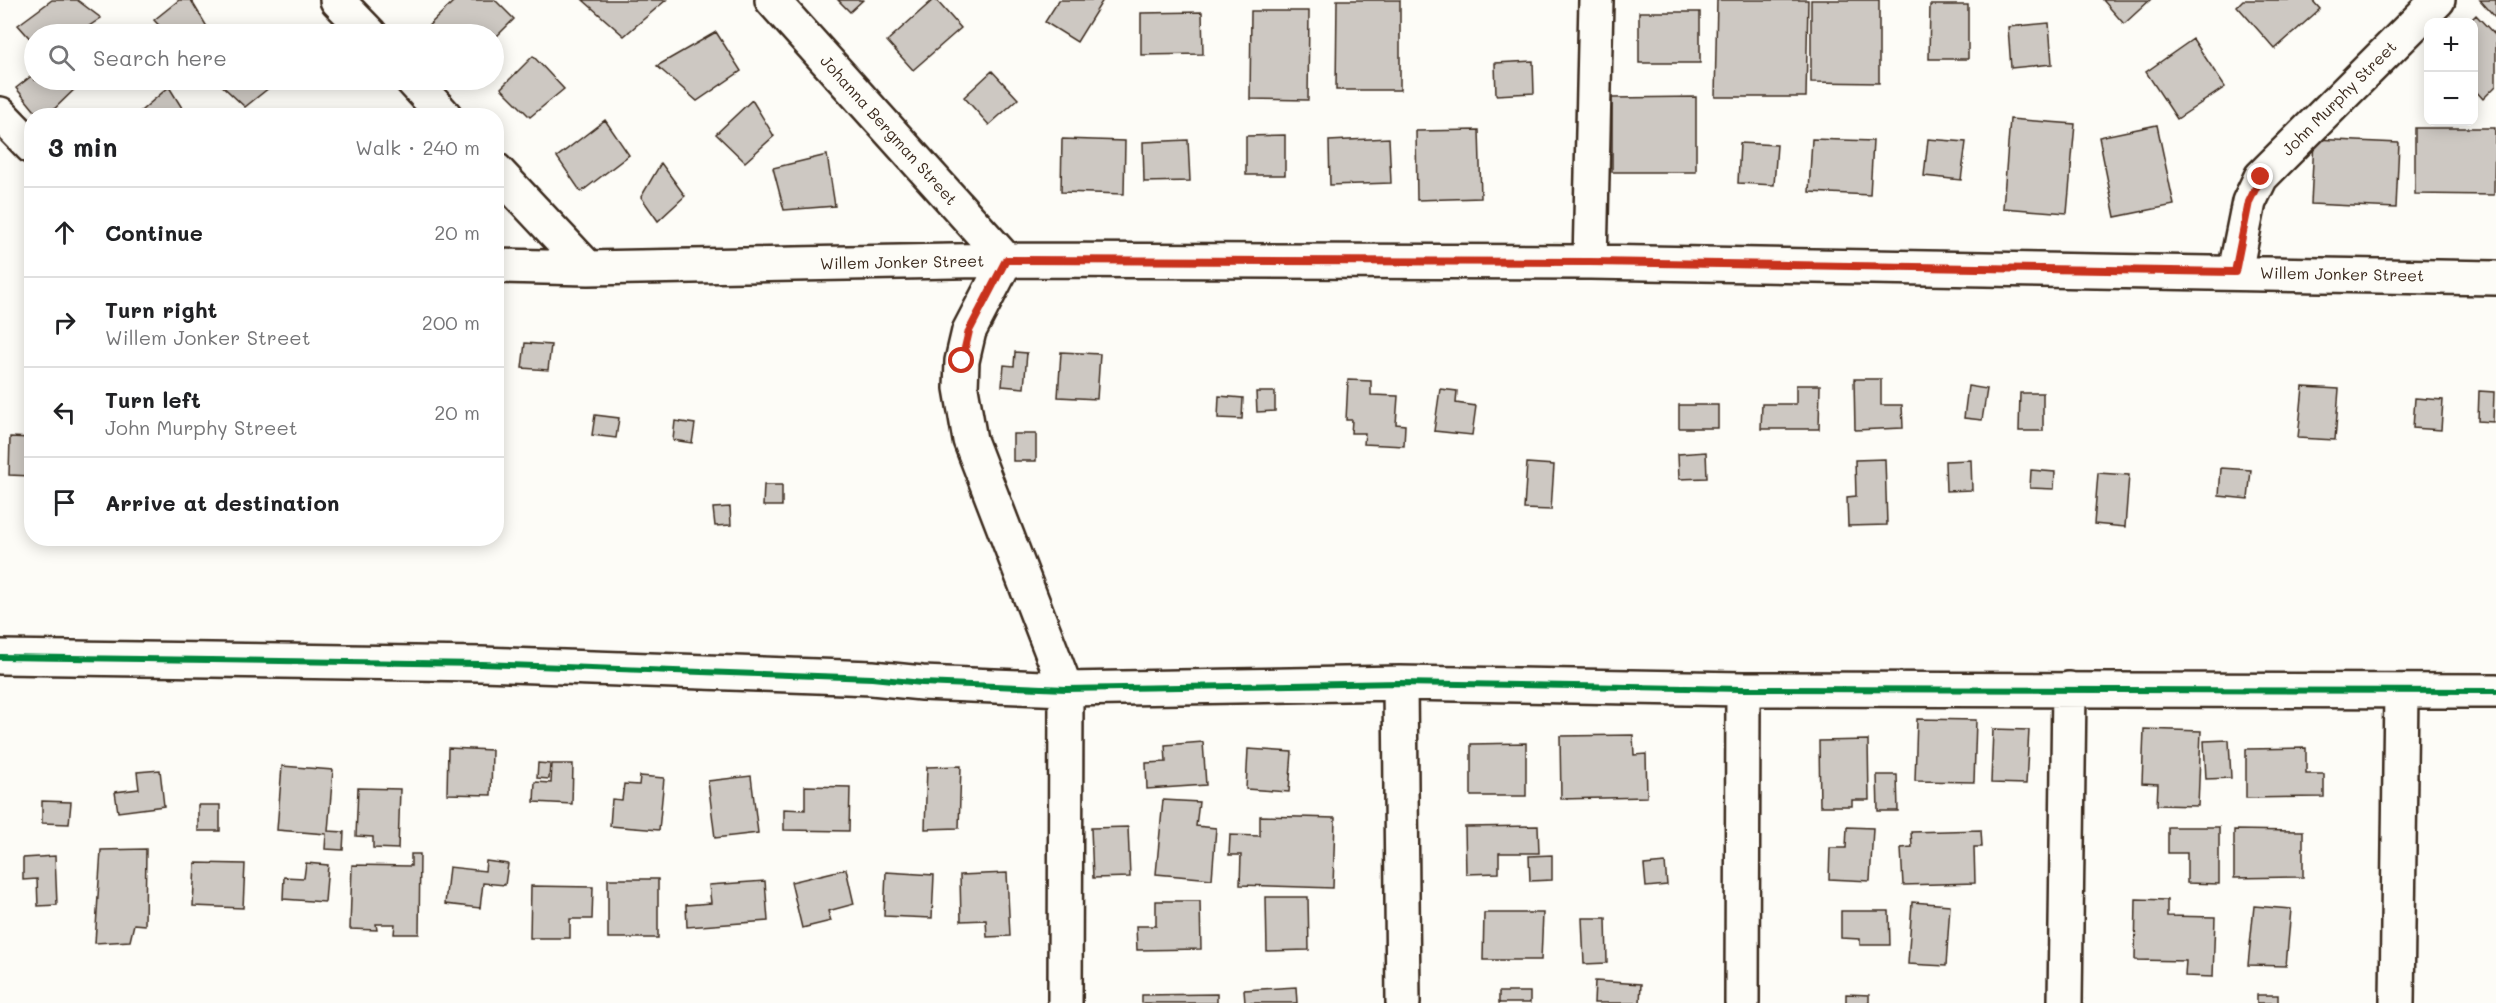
<!DOCTYPE html>
<html lang="en">
<head>
<meta charset="utf-8">
<style>
  :root { --surface:#fff; --page:#f2f2f2; --text:#202124; --muted:#757577; --line:#e0e0e0 }
  body { margin:0; font-family:Mali,sans-serif; background:var(--page); color:var(--text) }
  .controls { position:absolute; right:18px; top:18px; display:grid; overflow:hidden; border-radius:12px; box-shadow:0 3px 15px #0003 }
  .controls button { width:54px; height:54px; display:grid; place-items:center; padding:0; border:0; border-bottom:2px solid var(--line); background:var(--surface); color:var(--text); font:30px sans-serif }
  .stop { position:absolute; width:18px; height:18px; margin:-14px; border:4px solid #c8321e; border-radius:50%; background:#fff }
  .stop.end { background:#c8321e; border-color:#fff; box-shadow:0 2px 6px #0008 }
  .list { margin:0; padding:0; list-style:none }
  h2 { display:flex; justify-content:space-between; align-items:center; height:78px; margin:0; padding:0 24px; font-size:26px }
  h2 small { font-size:20px; font-weight:400; color:var(--muted) }
  .list li { display:grid; grid-template-columns:39px 1fr auto; gap:18px; align-items:center; box-sizing:border-box; height:90px; padding:0 24px; border-top:2px solid var(--line) }
  .list b { display:block; font-size:22px; white-space:nowrap }
  .list p { margin:0; font-size:20px; white-space:nowrap; color:var(--muted) }
  .list em { font-size:20px; font-style:normal; color:var(--muted) }
  .icon { flex:none; width:33px; height:33px; fill:none; stroke:currentColor; stroke-width:2; stroke-linecap:round; stroke-linejoin:round }
  .map { position:relative; flex:none; width:2496px; height:1003px; overflow:hidden }
  .search { position:absolute; background:var(--surface); box-shadow:0 3px 15px #0003; left:24px; top:24px; width:480px; height:66px; display:flex; align-items:center; gap:15px; box-sizing:border-box; padding:0 21px; border-radius:33px; color:var(--muted); font-size:22px }
  .panel { position:absolute; background:var(--surface); box-shadow:0 3px 15px #0003; left:24px; top:108px; width:480px; height:438px; border-radius:24px }
  .map>svg:first-child { display:block }
</style>
</head>
<body>
<div class="map">
<svg width="2496" height="1003" viewBox="0 0 2496 1003">
  <rect width="100%" height="100%" fill="#fdfcf7"/>
  <filter id="ink" filterUnits="userSpaceOnUse"><feTurbulence type="fractalNoise" baseFrequency=".0167" numOctaves="2"/><feDisplacementMap in="SourceGraphic" scale="12" xChannelSelector="R" yChannelSelector="G"/><feConvolveMatrix kernelMatrix="1 2 1 2 8 2 1 2 1" color-interpolation-filters="sRGB"/></filter>
  <g filter="url(#ink)">
    <path fill="#cdc8c2" stroke="#3b2a1e" stroke-width="1.5" d="M 52,0 L 77,0 L 101,18 L 77,34 L 34,34 L 34,43 L 18,25 Z
      M 179,0 L 191,0 L 209,30 L 204,34 L 167,34 L 154,20 Z
      M 455,0 L 495,0 L 514,19 L 494,39 L 494,34 L 420,34 Z
      M 583,0 L 666,0 L 624,36 Z
      M 838,0 L 863,0 L 850,12 Z
      M 933,0 L 936,0 L 961,28 L 913,70 L 887,41 Z
      M 1059,0 L 1103,0 L 1077,42 L 1045,22 Z
      M 1337,0 L 1400,0 L 1400,90 L 1336,90 Z
      M 1717,0 L 1808,0 L 1806,97 L 1715,97 Z
      M 1811,0 L 1879,0 L 1879,83 L 1811,82 Z
      M 2103,0 L 2150,0 L 2124,24 Z
      M 2243,0 L 2312,0 L 2320,9 L 2275,49 L 2237,6 Z
      M 2480,0 L 2496,0 L 2496,18 Z
      M 1930,5 L 1968,5 L 1968,59 L 1929,59 Z
      M 1251,11 L 1309,11 L 1308,100 L 1250,99 Z
      M 1202,12 L 1203,54 L 1141,55 L 1141,13 Z
      M 1639,12 L 1700,12 L 1700,63 L 1639,63 Z
      M 2476,15 L 2496,36 L 2496,86 L 2483,99 L 2474,89 L 2474,22 L 2469,22 Z
      M 2049,23 L 2052,64 L 2011,68 L 2008,27 Z
      M 716,32 L 741,71 L 697,101 L 657,66 Z
      M 2193,39 L 2225,87 L 2177,119 L 2146,72 Z
      M 533,56 L 564,89 L 530,117 L 501,88 Z
      M 1533,61 L 1534,93 L 1496,95 L 1495,63 Z
      M 992,71 L 1018,99 L 989,125 L 964,97 Z
      M 34,74 L 34,80 L 78,80 L 81,83 L 47,116 L 39,116 L 16,88 Z
      M 216,80 L 273,80 L 275,83 L 245,107 Z
      M 169,87 L 187,116 L 135,116 Z
      M 1696,97 L 1696,172 L 1612,172 L 1612,98 Z
      M 752,100 L 774,136 L 745,162 L 716,134 Z
      M 2010,119 L 2075,124 L 2067,213 L 2003,208 Z
      M 605,120 L 629,155 L 581,192 L 557,157 Z
      M 2157,125 L 2174,205 L 2115,217 L 2099,137 Z
      M 2415,128 L 2495,128 L 2494,195 L 2415,194 Z
      M 1479,130 L 1481,198 L 1417,200 L 1416,131 Z
      M 1285,135 L 1285,175 L 1246,175 L 1246,136 Z
      M 1389,138 L 1391,183 L 1330,185 L 1329,141 Z
      M 1062,139 L 1125,141 L 1124,194 L 1061,192 Z
      M 1812,139 L 1873,141 L 1870,195 L 1809,192 Z
      M 1928,139 L 1966,142 L 1961,180 L 1924,176 Z
      M 2314,139 L 2399,143 L 2396,208 L 2311,204 Z
      M 1188,140 L 1190,181 L 1144,182 L 1143,142 Z
      M 1740,143 L 1777,145 L 1774,185 L 1738,183 Z
      M 827,155 L 835,206 L 784,210 L 773,168 Z
      M 661,163 L 685,196 L 658,221 L 641,197 Z
      M 496,340 L 501,341 L 499,369 L 496,369 Z
      M 525,343 L 551,345 L 548,370 L 522,368 Z
      M 1015,352 L 1027,353 L 1024,388 L 1002,386 L 1004,365 L 1014,366 Z
      M 1061,352 L 1100,354 L 1097,399 L 1058,397 Z
      M 1854,379 L 1881,379 L 1881,405 L 1902,405 L 1903,428 L 1855,430 Z
      M 1348,380 L 1371,381 L 1371,395 L 1398,396 L 1396,424 L 1405,425 L 1404,446 L 1364,444 L 1365,433 L 1351,433 L 1352,420 L 1346,420 Z
      M 1796,385 L 1820,385 L 1819,429 L 1761,429 L 1762,404 L 1796,404 Z
      M 1968,386 L 1987,389 L 1982,420 L 1964,418 Z
      M 2303,387 L 2339,389 L 2335,440 L 2298,438 Z
      M 1440,389 L 1457,391 L 1456,403 L 1476,406 L 1472,435 L 1434,431 Z
      M 2479,391 L 2494,392 L 2493,422 L 2478,421 Z
      M 1256,392 L 1275,392 L 1275,411 L 1257,412 Z
      M 2020,393 L 2043,393 L 2043,431 L 2019,431 Z
      M 1219,396 L 1243,398 L 1242,419 L 1218,418 Z
      M 2415,398 L 2443,400 L 2441,430 L 2413,428 Z
      M 1679,405 L 1718,405 L 1718,428 L 1679,428 Z
      M 595,415 L 619,418 L 616,438 L 592,435 Z
      M 675,421 L 695,424 L 692,443 L 673,440 Z
      M 1013,434 L 1036,434 L 1036,461 L 1013,461 Z
      M 10,437 L 32,438 L 32,476 L 9,475 Z
      M 1706,452 L 1707,478 L 1679,479 L 1678,454 Z
      M 1885,459 L 1887,525 L 1848,526 L 1847,497 L 1856,496 L 1855,460 Z
      M 1971,460 L 1972,490 L 1946,491 L 1945,461 Z
      M 1527,463 L 1554,465 L 1551,510 L 1524,509 Z
      M 2221,468 L 2251,470 L 2248,499 L 2219,496 Z
      M 2031,470 L 2055,472 L 2054,489 L 2030,488 Z
      M 2098,473 L 2129,475 L 2125,527 L 2094,524 Z
      M 764,485 L 782,485 L 782,506 L 763,506 Z
      M 730,507 L 731,525 L 715,526 L 713,508 Z
      M 1917,719 L 1976,720 L 1974,782 L 1915,781 Z
      M 1993,729 L 2029,730 L 2026,784 L 1991,783 Z
      M 2144,729 L 2201,731 L 2198,806 L 2157,805 L 2158,784 L 2142,783 Z
      M 1633,735 L 1634,755 L 1646,754 L 1647,797 L 1561,799 L 1560,736 Z
      M 1868,740 L 1869,800 L 1852,800 L 1852,806 L 1820,806 L 1819,741 Z
      M 2229,740 L 2231,778 L 2206,779 L 2204,741 Z
      M 1203,742 L 1206,785 L 1147,789 L 1146,763 L 1166,762 L 1165,745 Z
      M 1526,743 L 1526,796 L 1471,796 L 1471,744 Z
      M 448,748 L 492,750 L 491,795 L 447,794 Z
      M 2306,748 L 2306,774 L 2324,774 L 2324,797 L 2246,798 L 2246,749 Z
      M 1248,749 L 1292,752 L 1289,792 L 1246,789 Z
      M 538,763 L 550,764 L 549,779 L 537,778 Z
      M 552,764 L 573,764 L 572,804 L 534,802 L 535,782 L 551,783 Z
      M 282,766 L 333,770 L 328,831 L 344,832 L 343,850 L 325,849 L 326,834 L 277,830 Z
      M 961,766 L 959,828 L 925,829 L 927,767 Z
      M 160,770 L 164,806 L 118,812 L 115,792 L 139,789 L 137,772 Z
      M 1877,775 L 1897,775 L 1898,811 L 1878,811 Z
      M 640,776 L 664,778 L 659,830 L 610,826 L 612,799 L 622,800 L 624,784 L 639,785 Z
      M 751,776 L 758,833 L 715,838 L 708,781 Z
      M 805,786 L 850,787 L 849,831 L 784,830 L 784,809 L 805,810 Z
      M 358,788 L 400,789 L 398,849 L 373,848 L 373,837 L 356,836 Z
      M 1163,800 L 1199,802 L 1196,826 L 1216,828 L 1212,879 L 1156,874 Z
      M 42,801 L 71,802 L 69,824 L 42,823 Z
      M 198,805 L 220,805 L 220,831 L 198,831 Z
      M 1260,816 L 1335,818 L 1333,888 L 1240,885 L 1241,855 L 1229,855 L 1230,835 L 1260,836 Z
      M 1538,826 L 1539,853 L 1499,853 L 1499,873 L 1466,874 L 1465,827 Z
      M 1128,827 L 1130,877 L 1093,878 L 1091,828 Z
      M 1847,827 L 1873,828 L 1870,881 L 1829,879 L 1830,848 L 1846,848 Z
      M 2168,827 L 2219,827 L 2219,884 L 2187,883 L 2187,853 L 2168,853 Z
      M 1981,830 L 1982,847 L 1974,847 L 1975,883 L 1903,885 L 1901,848 L 1912,847 L 1911,832 Z
      M 2234,830 L 2303,831 L 2303,877 L 2234,878 Z
      M 146,849 L 145,925 L 134,924 L 130,941 L 95,943 L 101,850 Z
      M 411,854 L 420,854 L 419,934 L 394,934 L 395,924 L 376,924 L 377,930 L 350,929 L 352,865 L 411,866 Z
      M 1552,855 L 1552,880 L 1530,881 L 1529,856 Z
      M 55,856 L 57,905 L 38,906 L 37,879 L 23,880 L 23,858 Z
      M 486,861 L 508,864 L 505,885 L 483,883 L 480,908 L 445,904 L 449,867 L 485,871 Z
      M 195,863 L 245,864 L 243,908 L 193,906 Z
      M 306,863 L 328,865 L 325,902 L 283,899 L 284,877 L 304,878 Z
      M 1665,863 L 1667,885 L 1646,887 L 1644,865 Z
      M 846,869 L 854,904 L 828,911 L 831,921 L 802,928 L 791,882 Z
      M 886,872 L 934,875 L 932,918 L 884,916 Z
      M 1007,873 L 1010,936 L 987,937 L 986,920 L 961,921 L 960,875 Z
      M 608,879 L 658,879 L 658,938 L 608,938 Z
      M 765,881 L 768,921 L 687,927 L 686,905 L 711,903 L 709,885 Z
      M 531,886 L 593,887 L 592,919 L 570,919 L 570,938 L 530,938 Z
      M 1266,897 L 1308,897 L 1309,950 L 1267,951 Z
      M 2136,899 L 2167,900 L 2167,916 L 2215,917 L 2213,977 L 2185,976 L 2186,961 L 2135,960 Z
      M 1156,901 L 1200,901 L 1201,949 L 1137,950 L 1136,926 L 1156,926 Z
      M 1912,902 L 1950,905 L 1946,966 L 1908,964 Z
      M 2254,906 L 2291,909 L 2286,966 L 2248,965 Z
      M 1841,911 L 1889,911 L 1890,945 L 1860,945 L 1860,939 L 1841,938 Z
      M 1484,913 L 1543,913 L 1541,960 L 1483,960 Z
      M 1582,918 L 1606,918 L 1607,963 L 1584,964 Z
      M 1595,981 L 1641,984 L 1640,1003 L 1594,1003 Z
      M 1296,987 L 1297,1003 L 1245,1003 L 1244,990 Z
      M 1499,992 L 1530,992 L 1530,1003 L 1499,1003 Z
      M 1217,994 L 1217,1003 L 1142,1003 L 1142,995 Z
      M 1846,994 L 1869,995 L 1869,1003 L 1846,1003 Z
      M 2257,995 L 2278,995 L 2278,1003 L 2257,1003 Z"/>
    <g fill="none" stroke-linecap="round" stroke-linejoin="round">
      <g stroke="#3b2a1e" stroke-width="38">
        <path id="street" d="M 337,0 L 370,34
          M 772,0 L 1006,260 L 969,331 L 962,361 L 961,388 L 970,440 L 1066,689 L 1065,1003
          M 412,80 L 445,116
          M 0,114 L 32,147
          M 496,170 L 588,268
          M 1590,262 L 1596,0
          M 496,266 L 588,268 L 1006,260 L 1590,262 L 2496,278
          M 2235,272 L 2249,202 L 2261,177 L 2438,0
          M 0,657 L 481,664 L 872,678 L 922,683 L 1066,689 L 1400,683 L 1743,689 L 2496,691
          M 1400,683 L 1403,1003
          M 1742,1003 L 1743,689
          M 2065,1003 L 2069,689
          M 2397,1003 L 2401,691"/>
      </g>
      <use href="#street" stroke="#fdfcf7" stroke-width="33"/>
      <g stroke="#fdfcf7" stroke-width="10">
        <path id="cycleway" d="M 0,657 L 481,664 L 872,678 L 922,683 L 1066,689 L 1400,683 L 1743,689 L 2496,691"/>
      </g>
      <use href="#cycleway" stroke="#00873e" stroke-width="6"/>
    </g>
  </g>
  <g fill="none" stroke-linecap="round" stroke-linejoin="round" filter="url(#ink)">
    <path stroke="#c8321e" stroke-width="8" d="M 962,361 L 969,331 L 1006,260 L 1590,262 L 2235,272 L 2249,202 L 2261,177"/>
  </g>
  <g text-anchor="middle" stroke-width="6" stroke-linejoin="round" paint-order="stroke">
    <g font-size="16" fill="#3b2a1e" stroke="#fdfcf7">
      <text transform="translate(2339 98) rotate(-45)" y="6">John Murphy Street</text>
      <text transform="translate(889 130) rotate(48)" y="6">Johanna Bergman Street</text>
      <text transform="translate(902 262) rotate(-1)" y="6">Willem Jonker Street</text>
      <text transform="translate(2342 274) rotate(1)" y="6">Willem Jonker Street</text>
    </g>
  </g>
</svg>
<div class="controls">
<button>+</button>
<button>−</button>
</div>
<div class="stop" style="left:962px;top:361px"></div>
<div class="stop end" style="left:2261px;top:177px"></div>
<div class="search"><svg class="icon" aria-label="search" viewBox="0 0 24 24"><circle cx="10" cy="10" r="6"/><path d="M15 15l6 6"/></svg>Search here</div>
<section class="panel">
<h2>3 min<small>Walk · 240 m</small></h2>
<ul class="list">
<li><svg class="icon" aria-label="ahead" viewBox="0 0 24 24"><path d="M12 20V5M6 11l6-6 6 6"/></svg><div><b>Continue</b></div><em>20 m</em></li>
<li><svg class="icon" aria-label="right" viewBox="0 0 24 24"><path d="M7 20v-9h11M14 6l5 5-5 5"/></svg><div><b>Turn right</b><p>Willem Jonker Street</p></div><em>200 m</em></li>
<li><svg class="icon" aria-label="left" viewBox="0 0 24 24"><path d="M17 20v-9H6M10 6l-5 5 5 5"/></svg><div><b>Turn left</b><p>John Murphy Street</p></div><em>20 m</em></li>
<li><svg class="icon" aria-label="arrive" viewBox="0 0 24 24"><path d="M6 21V4h12l-3 4 3 4H6"/></svg><div><b>Arrive at destination</b></div></li>
</ul>
</section>
</div>
</body>
</html>
